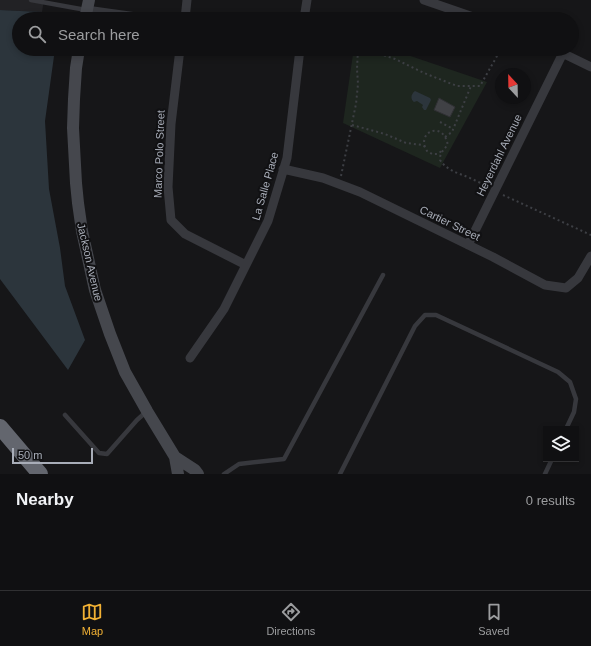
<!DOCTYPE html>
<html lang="en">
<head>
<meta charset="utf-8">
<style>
  :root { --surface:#101012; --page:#1e1e20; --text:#f1f3f6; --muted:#9c9d9f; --line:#303032; --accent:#f2b134 }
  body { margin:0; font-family:Helvetica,sans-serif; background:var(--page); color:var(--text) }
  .controls { position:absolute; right:12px; bottom:12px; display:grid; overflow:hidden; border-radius:0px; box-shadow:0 2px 6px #0003 }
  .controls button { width:36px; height:36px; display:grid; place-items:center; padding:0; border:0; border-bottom:1px solid var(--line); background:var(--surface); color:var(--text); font:20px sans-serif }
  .compass { position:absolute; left:495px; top:68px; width:36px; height:36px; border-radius:50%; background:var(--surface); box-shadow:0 2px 6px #0003; rotate:338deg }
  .scale { position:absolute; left:12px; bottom:10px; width:81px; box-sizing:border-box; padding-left:4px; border:2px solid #a8adb8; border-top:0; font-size:11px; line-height:14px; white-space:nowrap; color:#a8adb8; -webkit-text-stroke:3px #111113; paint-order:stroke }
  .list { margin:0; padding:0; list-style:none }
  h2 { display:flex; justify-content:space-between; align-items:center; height:52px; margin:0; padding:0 16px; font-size:17px }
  h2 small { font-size:13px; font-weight:400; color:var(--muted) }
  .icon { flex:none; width:22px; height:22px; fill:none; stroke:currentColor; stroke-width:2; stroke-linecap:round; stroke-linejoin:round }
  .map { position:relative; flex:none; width:591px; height:474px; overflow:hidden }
  .search { position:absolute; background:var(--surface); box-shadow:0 2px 6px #0003; left:12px; right:12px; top:12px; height:44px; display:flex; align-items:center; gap:10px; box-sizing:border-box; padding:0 14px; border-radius:22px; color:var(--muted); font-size:15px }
  .sheet { height:116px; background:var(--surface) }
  nav { display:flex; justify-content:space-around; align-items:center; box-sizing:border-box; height:56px; border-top:1px solid var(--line); background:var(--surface); font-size:11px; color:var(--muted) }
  nav a { display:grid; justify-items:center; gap:2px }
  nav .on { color:var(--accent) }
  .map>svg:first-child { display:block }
</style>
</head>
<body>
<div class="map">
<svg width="591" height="474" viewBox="0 0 591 474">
  <rect width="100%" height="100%" fill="#161618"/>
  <path fill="#222225" d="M 0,0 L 44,0 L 42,12 L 0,10 Z"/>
  <path fill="#1e261f" d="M 344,49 L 390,49 L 487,82 L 440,168 L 343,123 L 353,54 Z"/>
  <path fill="#2c353c" d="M 0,10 L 42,12 L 45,19 L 19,19 L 19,49 L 55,49 L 45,121 L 49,189 L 60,248 L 65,286 L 85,340 L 68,370 L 0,279 Z
    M 415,91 L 430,98 L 431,100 L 426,110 L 424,110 L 422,107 L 423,105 L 417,101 L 414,102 C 410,99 411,94 415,91 Z"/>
  <path fill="#404145" stroke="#303034" d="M 439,98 L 455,107 L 450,117 L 434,110 Z"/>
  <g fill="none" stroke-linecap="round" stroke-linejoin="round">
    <path stroke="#3d3f44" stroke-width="2" stroke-dasharray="2 3" stroke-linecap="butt" d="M 225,19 L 233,18 L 236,19
      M 365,49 L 395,59 L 424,73 L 457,86 L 480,86 L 501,49
      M 440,122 L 453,129
      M 352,125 L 385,134 L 406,143 L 422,145 L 425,147 L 427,151 L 432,154 L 437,154 L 442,151
      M 445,137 L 452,132 L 471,86
      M 425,147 C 420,133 437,124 445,137 C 451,146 444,147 441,154 C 440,156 440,158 440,160 C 448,172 460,173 472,179 C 477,181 482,184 487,186
      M 341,176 L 356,104 L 358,84 L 357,69 L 358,49
      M 503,195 L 591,235"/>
    <path stroke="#37383d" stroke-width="4.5" d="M 31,0 L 86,10
      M 65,415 L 99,453 L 107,454 L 137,420 L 146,412
      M 224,474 L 239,464 L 284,459 L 383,275
      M 340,474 L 415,326 L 425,315 L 436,315 L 558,372 L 570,382 L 576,399 L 574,412 L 566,429
      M 545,474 L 552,459"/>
    <path stroke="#37383d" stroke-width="9" d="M 424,0 L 479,19
      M 86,10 L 151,19
      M 185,19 L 187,0
      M 304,19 L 307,0
      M 180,49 L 171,124 L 168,187 L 171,220 L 185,234 L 246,265
      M 554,49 L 591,67
      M 283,169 L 323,178 L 360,192 L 493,257 L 545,285 L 566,288 L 578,278 L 591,256
      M 468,245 L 563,53
      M 190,358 L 224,309 L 268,221 L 287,158 L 300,49"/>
    <path stroke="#45474d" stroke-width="12" d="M 85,19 L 89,0
      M 79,49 L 76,68 L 74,99 L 73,128 L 76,183 L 78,203 L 82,231 L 95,290 L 110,334 L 125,372 L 147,411 L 175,457 L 195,470 L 198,474
      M 175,457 L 178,474"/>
    <path stroke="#63666e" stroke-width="16" d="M 0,427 L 40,474"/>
  </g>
  <g text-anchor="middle" stroke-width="4" stroke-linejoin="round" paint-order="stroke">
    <g font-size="11" fill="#a8adb8" stroke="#111113">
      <text transform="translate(159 154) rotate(-88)" y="4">Marco Polo Street</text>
      <text transform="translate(499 155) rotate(-64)" y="4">Heyerdahl Avenue</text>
      <text transform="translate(265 186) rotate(-74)" y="4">La Salle Place</text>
      <text transform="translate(450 223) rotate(26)" y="4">Cartier Street</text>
      <text transform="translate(90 262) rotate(77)" y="4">Jackson Avenue</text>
    </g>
  </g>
</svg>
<div class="controls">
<button><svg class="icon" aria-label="layers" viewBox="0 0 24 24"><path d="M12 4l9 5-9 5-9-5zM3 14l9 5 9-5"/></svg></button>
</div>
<svg class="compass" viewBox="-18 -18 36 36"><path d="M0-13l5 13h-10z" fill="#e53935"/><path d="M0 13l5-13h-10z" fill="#9c9d9f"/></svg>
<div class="scale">50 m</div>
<div class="search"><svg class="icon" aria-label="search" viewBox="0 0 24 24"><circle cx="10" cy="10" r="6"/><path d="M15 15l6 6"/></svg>Search here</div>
</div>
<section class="sheet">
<h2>Nearby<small>0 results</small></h2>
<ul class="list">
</ul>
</section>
<nav>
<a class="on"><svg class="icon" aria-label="map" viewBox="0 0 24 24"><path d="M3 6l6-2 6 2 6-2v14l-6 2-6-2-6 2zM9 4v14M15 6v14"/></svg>Map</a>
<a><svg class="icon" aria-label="directions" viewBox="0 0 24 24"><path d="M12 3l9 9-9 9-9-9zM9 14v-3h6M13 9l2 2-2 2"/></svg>Directions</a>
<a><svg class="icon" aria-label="saved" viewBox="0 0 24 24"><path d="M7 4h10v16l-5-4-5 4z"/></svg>Saved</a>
</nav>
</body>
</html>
